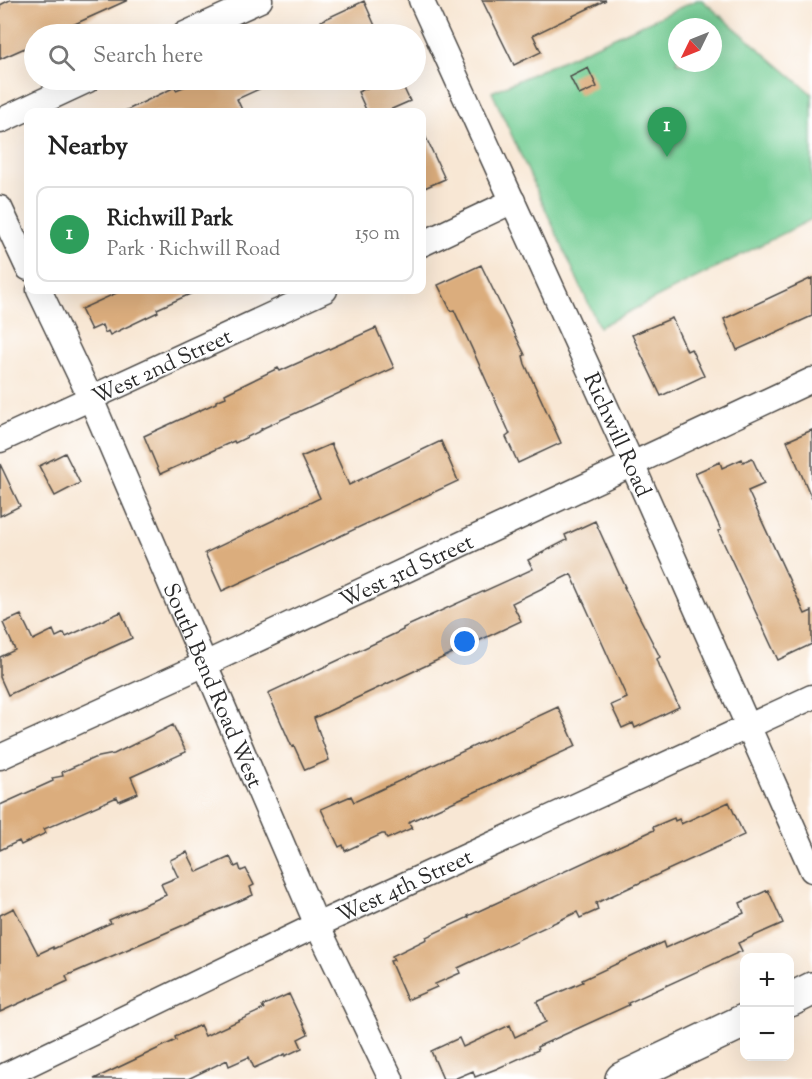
<!DOCTYPE html>
<html lang="en">
<head>
<meta charset="utf-8">
<style>
  :root { --surface:#fff; --page:#f6f6f6; --text:#222; --muted:#767676; --line:#e0e0e0; --accent:#111827 }
  body { margin:0; font-family:"Sorts Mill Goudy",serif; background:var(--page); color:var(--text) }
  .controls { position:absolute; right:18px; bottom:18px; display:grid; overflow:hidden; border-radius:12px; box-shadow:0 6px 24px #0002 }
  .controls button { width:54px; height:54px; display:grid; place-items:center; padding:0; border:0; border-bottom:2px solid var(--line); background:var(--surface); color:var(--text); font:30px sans-serif }
  .compass { position:absolute; left:668px; top:18px; width:54px; height:54px; border-radius:50%; background:var(--surface); box-shadow:0 6px 24px #0002; rotate:227deg }
  .you { position:absolute; left:465px; top:642px; width:21px; height:21px; margin:-15px; border:4px solid #fff; border-radius:50%; background:#1a73e8; box-shadow:0 0 0 9px #1a73e833 }
  .badge { display:grid; place-items:center; width:39px; height:39px; border-radius:50%; background:var(--accent); color:#fff; font-size:20px; font-weight:700 }
  .pin { position:absolute; translate:-50% -50px; filter:drop-shadow(0 2px 3px #0008) }
  .pin::after { content:''; position:absolute; top:32px; width:21px; height:18px; background:inherit; clip-path:polygon(0 0,100% 0,50% 100%) }
  .list { margin:0; padding:0; list-style:none }
  h2 { display:flex; justify-content:space-between; align-items:center; height:78px; margin:0; padding:0 24px; font-size:26px }
  h2 small { font-size:20px; font-weight:400; color:var(--muted) }
  .list li { display:grid; grid-template-columns:39px 1fr auto; gap:18px; align-items:center; box-sizing:border-box; height:96px; margin:0 12px 12px; padding:0 12px; border:2px solid var(--line); border-radius:12px }
  .list b { display:block; font-size:22px; white-space:nowrap }
  .list p { margin:0; font-size:20px; white-space:nowrap; color:var(--muted) }
  .list em { font-size:20px; font-style:normal; color:var(--muted) }
  .icon { flex:none; width:33px; height:33px; fill:none; stroke:currentColor; stroke-width:2; stroke-linecap:round; stroke-linejoin:round }
  .map { position:relative; flex:none; width:812px; height:1079px; overflow:hidden }
  .search { position:absolute; background:var(--surface); box-shadow:0 6px 24px #0002; left:24px; top:24px; width:402px; height:66px; display:flex; align-items:center; gap:15px; box-sizing:border-box; padding:0 21px; border-radius:33px; color:var(--muted); font-size:22px }
  .panel { position:absolute; background:var(--surface); box-shadow:0 6px 24px #0002; left:24px; top:108px; width:402px; height:186px; border-radius:12px }
  .map>svg:first-child { display:block }
</style>
</head>
<body>
<div class="map">
<svg width="812" height="1079" viewBox="0 0 812 1079">
  <rect width="100%" height="100%" fill="#fff"/>
  <filter id="ink" filterUnits="userSpaceOnUse"><feTurbulence type="fractalNoise" baseFrequency=".0167" numOctaves="2"/><feDisplacementMap in="SourceGraphic" scale="12" xChannelSelector="R" yChannelSelector="G"/><feConvolveMatrix kernelMatrix="1 2 1 2 8 2 1 2 1" color-interpolation-filters="sRGB"/></filter>
  <filter id="wash" filterUnits="userSpaceOnUse"><feTurbulence type="fractalNoise" baseFrequency=".008" numOctaves="4" result="noise"/><feDisplacementMap in="SourceGraphic" scale="24" xChannelSelector="R" yChannelSelector="G"/><feGaussianBlur stdDeviation="1.35" result="paint"/><feColorMatrix in="noise" values="0 0 0 0 0 0 0 0 0 0 0 0 0 0 0 0 0 1.4 0 .05"/><feComposite in="paint" operator="in"/></filter>
  <g filter="url(#wash)">
    <rect width="100%" height="100%" fill="#f8e7d4"/>
    <path fill="#75ce94" stroke="#507c60" stroke-width="1.5" fill-rule="evenodd" d="M 697,0 L 702,0 L 812,94 L 812,219 L 599,327 L 492,92 ZM 677,27 L 713,27 L 713,63 L 677,63 Z"/>
    <g id="blocks">
      <path fill="#dbad7d" d="M 10,0 L 128,0 L 66,28 L 68,34 L 34,34 L 34,44 L 0,59 L 0,5 Z
        M 482,0 L 606,0 L 533,35 L 541,52 L 514,65 Z
        M 364,1 L 376,28 L 362,34 L 328,34 L 321,21 Z
        M 588,68 L 597,87 L 579,95 L 570,77 Z
        M 201,80 L 279,80 L 237,99 L 243,112 L 123,112 L 175,87 L 176,90 Z
        M 385,80 L 400,80 L 410,101 L 385,112 L 367,112 L 358,92 Z
        M 422,129 L 445,179 L 422,189 Z
        M 481,265 L 525,355 L 523,356 L 525,364 L 561,443 L 518,463 L 506,437 L 510,434 L 474,353 L 454,310 L 451,311 L 438,285 Z
        M 812,278 L 812,316 L 737,350 L 724,319 Z
        M 123,290 L 199,290 L 157,309 L 158,312 L 110,335 L 108,331 L 105,333 L 102,325 L 91,330 L 81,309 Z
        M 672,318 L 687,351 L 691,349 L 704,376 L 661,396 L 632,335 Z
        M 376,328 L 394,368 L 261,429 L 262,430 L 235,443 L 234,441 L 160,474 L 144,436 L 216,403 L 216,401 L 226,397 L 225,394 L 278,368 L 280,371 Z
        M 812,430 L 812,499 L 787,441 Z
        M 441,441 L 458,481 L 222,591 L 205,553 L 320,498 L 301,457 L 331,444 L 349,485 Z
        M 65,453 L 80,483 L 55,496 L 39,466 Z
        M 752,458 L 764,484 L 748,491 L 805,614 L 812,611 L 812,644 L 778,660 L 718,531 L 721,530 L 695,473 L 720,462 L 722,468 L 742,459 L 743,462 Z
        M 0,464 L 20,506 L 0,516 Z
        M 595,521 L 625,587 L 624,587 L 660,657 L 657,659 L 660,667 L 679,707 L 635,728 L 633,723 L 622,728 L 611,705 L 627,698 L 571,574 L 512,603 L 521,621 L 314,718 L 329,760 L 305,770 L 294,746 L 292,747 L 268,693 L 386,638 L 403,630 L 403,628 L 533,569 L 528,560 L 567,540 L 565,535 Z
        M 121,612 L 132,638 L 8,695 L 0,677 L 0,657 L 15,650 L 3,623 L 21,615 L 33,640 L 53,630 L 56,637 L 64,633 L 66,637 Z
        M 558,707 L 576,746 L 411,821 L 409,823 L 412,828 L 387,839 L 385,834 L 382,834 L 345,851 L 343,845 L 339,847 L 321,809 L 351,796 L 354,802 Z
        M 173,725 L 186,752 L 131,777 L 138,793 L 119,801 L 117,797 L 44,829 L 46,833 L 21,845 L 19,841 L 0,850 L 0,805 L 53,781 L 52,778 L 63,776 L 62,772 L 94,758 L 114,754 Z
        M 729,802 L 744,835 L 596,903 L 598,910 L 580,918 L 577,912 L 458,968 L 460,973 L 435,984 L 437,987 L 407,1000 L 390,961 L 394,960 L 392,956 L 427,939 L 426,937 L 469,917 L 468,916 L 654,830 L 653,827 L 674,818 L 675,821 L 679,819 L 681,824 Z
        M 187,852 L 197,872 L 230,857 L 235,867 L 239,865 L 241,871 L 246,869 L 254,885 L 250,887 L 253,895 L 66,976 L 68,981 L 0,1012 L 0,915 L 14,908 L 38,954 L 53,947 L 53,949 L 111,923 L 109,920 L 166,895 L 161,884 L 178,877 L 170,860 Z
        M 768,890 L 783,923 L 738,943 L 742,951 L 628,1003 L 629,1005 L 537,1047 L 538,1050 L 496,1069 L 475,1077 L 473,1071 L 454,1079 L 443,1079 L 431,1051 L 459,1038 L 463,1047 L 510,1025 L 515,1037 L 546,1022 L 537,1002 L 583,982 L 582,980 L 663,942 L 665,948 L 744,913 L 740,903 Z
        M 289,994 L 308,1034 L 298,1039 L 302,1048 L 285,1056 L 285,1054 L 254,1068 L 249,1057 L 229,1066 L 227,1060 L 188,1079 L 94,1079 L 176,1040 L 175,1037 L 200,1025 L 205,1036 L 264,1009 L 262,1006 Z"/>
    </g>
  </g>
  <g filter="url(#ink)">
    <use href="#blocks" fill-opacity="0" stroke="#4a4744" stroke-width="1.5"/>
    <g fill="none" stroke-linecap="round" stroke-linejoin="round">
      <g stroke="#4a4744" stroke-width="27">
        <g id="minor">
          <path id="s1" d="M 421,0 L 632,464 L 812,870"/>
          <path d="M 185,34 L 260,0"/>
          <path d="M 0,121 L 88,80"/>
          <path d="M 0,208 L 28,268"/>
          <path d="M 422,244 L 513,201"/>
          <path id="s2" d="M 39,290 L 91,399 L 317,925 L 391,1079"/>
          <path id="s3" d="M 0,440 L 325,290"/>
          <path id="s4" d="M 0,757 L 205,664 L 812,380"/>
          <path id="s5" d="M 0,1078 L 317,925 L 812,697"/>
        </g>
      </g>
      <g stroke="#4a4744" stroke-width="36">
        <path id="secondary" d="M 790,1000 L 812,989
          M 622,1079 L 744,1021"/>
      </g>
      <use href="#minor" stroke="#fff" stroke-width="24"/>
      <use href="#secondary" stroke="#fff" stroke-width="33"/>
    </g>
  </g>
  <g text-anchor="middle" stroke-width="5" stroke-linejoin="round" paint-order="stroke">
    <g font-size="22" fill="#2b2b2b" stroke="#fff">
      <text dy="8" stroke="none"><textPath href="#s3" startOffset="178">West 2nd Street</textPath></text>
      <text dy="8" stroke="none"><textPath href="#s1" startOffset="477">Richwill Road</textPath></text>
      <text dy="8" stroke="none"><textPath href="#s4" startOffset="447">West 3rd Street</textPath></text>
      <text dy="8" stroke="none"><textPath href="#s2" startOffset="432">South Bend Road West</textPath></text>
      <text dy="8" stroke="none"><textPath href="#s5" startOffset="448">West 4th Street</textPath></text>
    </g>
  </g>
</svg>
<div class="controls">
<button>+</button>
<button>−</button>
</div>
<svg class="compass" viewBox="-18 -18 36 36"><path d="M0-13l5 13h-10z" fill="#e53935"/><path d="M0 13l5-13h-10z" fill="#767676"/></svg>
<div class="you"></div>
<div class="pin badge" style="left:667px;top:157px;background:#2e9e5b">1</div>
<div class="search"><svg class="icon" aria-label="search" viewBox="0 0 24 24"><circle cx="10" cy="10" r="6"/><path d="M15 15l6 6"/></svg>Search here</div>
<section class="panel">
<h2>Nearby<small></small></h2>
<ul class="list">
<li><span class="badge" style="background:#2e9e5b">1</span><div><b>Richwill Park</b><p>Park · Richwill Road</p></div><em>150 m</em></li>
</ul>
</section>
</div>
</body>
</html>
